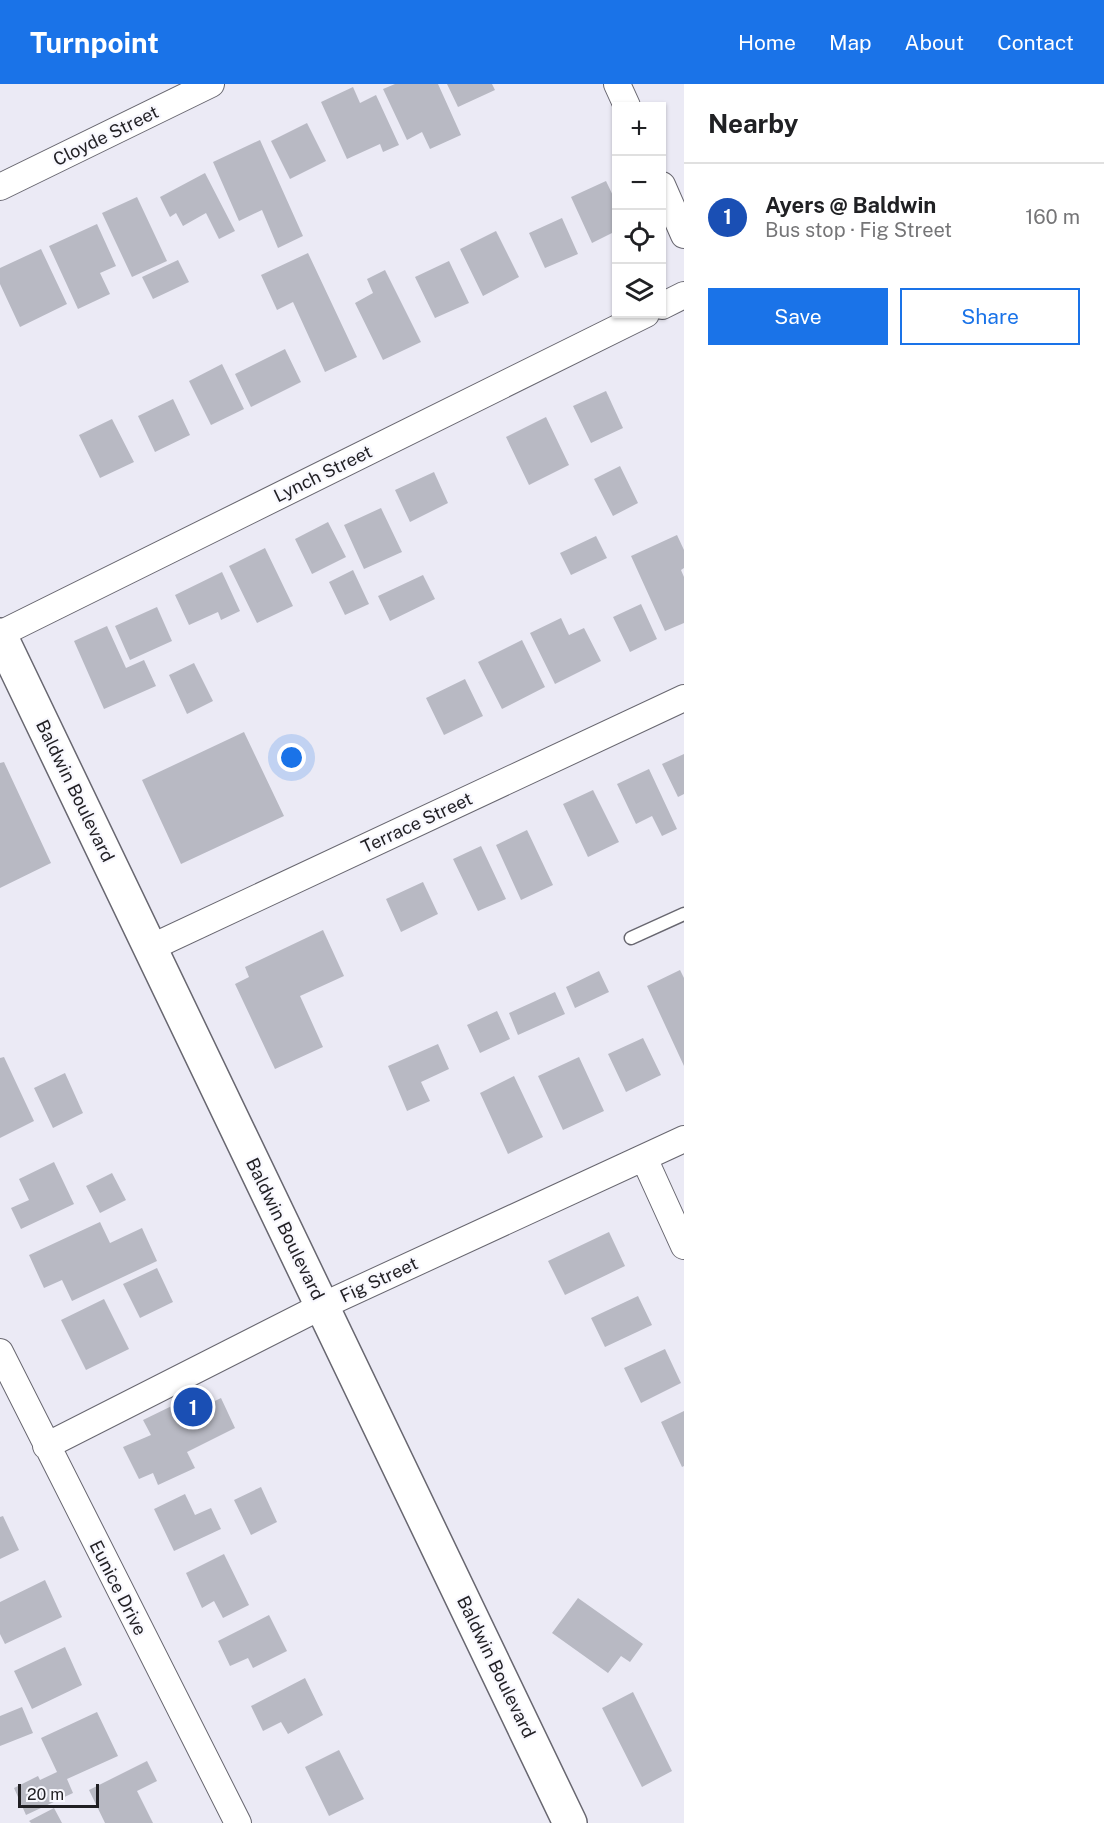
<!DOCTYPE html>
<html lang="en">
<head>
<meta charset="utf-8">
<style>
  :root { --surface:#fff; --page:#f2f2f2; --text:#202124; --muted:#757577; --line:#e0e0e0; --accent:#1a73e8 }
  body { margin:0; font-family:"Public Sans",sans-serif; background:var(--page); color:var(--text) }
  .controls { position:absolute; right:18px; top:18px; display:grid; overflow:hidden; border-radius:0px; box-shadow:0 2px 4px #0004 }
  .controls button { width:54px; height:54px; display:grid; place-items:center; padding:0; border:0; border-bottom:2px solid var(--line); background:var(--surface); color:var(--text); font:30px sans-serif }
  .scale { position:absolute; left:18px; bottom:15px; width:81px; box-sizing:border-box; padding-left:6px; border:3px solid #201f23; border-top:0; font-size:16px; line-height:21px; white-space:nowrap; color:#201f23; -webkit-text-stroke:4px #f8f8fe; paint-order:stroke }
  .you { position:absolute; left:292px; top:674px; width:21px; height:21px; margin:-15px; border:4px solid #fff; border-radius:50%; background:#1a73e8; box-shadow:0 0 0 9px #1a73e833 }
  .badge { display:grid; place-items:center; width:39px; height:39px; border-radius:50%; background:var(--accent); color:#fff; font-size:20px; font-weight:700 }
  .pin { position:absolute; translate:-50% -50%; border:3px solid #fff; box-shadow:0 2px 6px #0006 }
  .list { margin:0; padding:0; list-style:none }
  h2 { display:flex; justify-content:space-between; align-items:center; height:78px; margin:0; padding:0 24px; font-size:26px }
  h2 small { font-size:20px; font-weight:400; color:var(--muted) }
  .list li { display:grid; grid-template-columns:39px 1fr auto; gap:18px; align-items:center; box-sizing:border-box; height:108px; padding:0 24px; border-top:2px solid var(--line) }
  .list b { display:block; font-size:22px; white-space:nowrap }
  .list p { margin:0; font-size:20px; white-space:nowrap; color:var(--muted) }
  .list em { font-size:20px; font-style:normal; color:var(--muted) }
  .actions { display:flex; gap:12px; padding:18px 24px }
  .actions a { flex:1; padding:14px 0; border:2px solid var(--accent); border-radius:0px; text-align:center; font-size:21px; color:var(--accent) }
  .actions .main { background:var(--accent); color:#fff }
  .icon { flex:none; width:33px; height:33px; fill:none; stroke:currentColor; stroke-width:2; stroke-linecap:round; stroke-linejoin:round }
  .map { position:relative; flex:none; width:684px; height:1739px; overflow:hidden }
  header { display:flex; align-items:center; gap:36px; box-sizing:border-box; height:84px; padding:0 30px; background:var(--accent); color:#fff }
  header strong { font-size:28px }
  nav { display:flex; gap:33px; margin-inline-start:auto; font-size:21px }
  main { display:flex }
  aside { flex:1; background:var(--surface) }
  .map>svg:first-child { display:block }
</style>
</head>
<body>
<header>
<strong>Turnpoint</strong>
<nav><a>Home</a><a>Map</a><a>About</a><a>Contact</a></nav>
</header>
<main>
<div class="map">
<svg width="684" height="1739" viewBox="0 0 684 1739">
  <rect width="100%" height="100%" fill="#ebeaf5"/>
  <path fill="#b8b9c3" d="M 395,0 L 438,0 L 461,51 L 430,65 L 422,48 L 407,56 L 383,5 Z
    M 447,0 L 492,0 L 495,6 L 458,23 Z
    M 353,3 L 360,19 L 376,11 L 399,61 L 383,68 L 380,60 L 347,75 L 321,18 Z
    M 307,39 L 326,77 L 290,95 L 271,57 Z
    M 260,56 L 303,152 L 278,164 L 262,126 L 239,137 L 213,78 Z
    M 205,89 L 235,147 L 219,155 L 206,129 L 183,142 L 176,129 L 170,133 L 160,113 Z
    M 606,97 L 616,118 L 616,147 L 592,159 L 571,113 Z
    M 137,113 L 167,177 L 132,193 L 102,129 Z
    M 562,134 L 578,170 L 545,184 L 529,149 Z
    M 97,140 L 116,182 L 100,189 L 110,210 L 78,225 L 49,162 Z
    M 496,147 L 519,193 L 483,212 L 460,165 Z
    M 41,165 L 67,220 L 20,243 L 0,200 L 0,184 Z
    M 308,169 L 357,273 L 325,288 L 293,218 L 277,226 L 261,191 Z
    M 178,176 L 189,198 L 153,215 L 142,193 Z
    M 449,177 L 469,219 L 435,234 L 415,193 Z
    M 385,186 L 421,258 L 383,276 L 355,219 L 373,209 L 367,195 Z
    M 285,265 L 301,298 L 251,323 L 235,290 Z
    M 222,280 L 244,325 L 211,341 L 189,297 Z
    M 606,307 L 623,344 L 591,359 L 573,322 Z
    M 173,315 L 190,351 L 155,368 L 138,332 Z
    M 546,333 L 569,381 L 529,401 L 506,353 Z
    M 112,335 L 134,378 L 100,394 L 79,351 Z
    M 620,382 L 638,419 L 613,432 L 594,395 Z
    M 434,388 L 448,419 L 410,438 L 395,406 Z
    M 381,424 L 402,468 L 364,485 L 344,441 Z
    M 328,438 L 346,473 L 312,490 L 295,455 Z
    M 677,451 L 684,466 L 684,484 L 681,486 L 684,493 L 684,539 L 665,547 L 631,472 Z
    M 596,452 L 607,474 L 571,491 L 560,469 Z
    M 265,464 L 293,522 L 257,539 L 229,482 Z
    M 353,486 L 369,520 L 345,531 L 329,498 Z
    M 222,488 L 240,527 L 221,536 L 218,528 L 189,541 L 175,511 Z
    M 423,491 L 435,515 L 390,537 L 378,512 Z
    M 641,520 L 657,555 L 630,568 L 613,533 Z
    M 157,523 L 172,557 L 130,576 L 115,542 Z
    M 561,534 L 569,551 L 584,544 L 601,577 L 555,600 L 530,549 Z
    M 107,542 L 126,584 L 144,576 L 156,602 L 104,625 L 74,557 Z
    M 522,556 L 545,603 L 502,625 L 478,578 Z
    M 194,579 L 213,617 L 187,630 L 169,591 Z
    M 465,595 L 483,632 L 444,651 L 426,614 Z
    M 244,648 L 284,732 L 181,780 L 142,696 Z
    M 684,670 L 684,710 L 678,713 L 662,680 Z
    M 4,678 L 51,779 L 0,804 L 0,679 Z
    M 649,685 L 677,745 L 662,752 L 652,732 L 636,740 L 617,700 Z
    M 593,706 L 619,758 L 588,773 L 563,720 Z
    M 527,746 L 553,801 L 521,816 L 496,761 Z
    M 481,762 L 506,815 L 478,827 L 453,775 Z
    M 423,798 L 438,830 L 401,848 L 386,815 Z
    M 323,846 L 344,892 L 300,912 L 323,963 L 275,985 L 235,900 L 249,893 L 245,883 Z
    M 680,886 L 684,894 L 684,982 L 647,902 Z
    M 599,887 L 609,908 L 575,924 L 566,903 Z
    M 555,908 L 565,930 L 518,951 L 509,929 Z
    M 497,927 L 510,955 L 480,969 L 467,941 Z
    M 643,954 L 661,991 L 626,1008 L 608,970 Z
    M 438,960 L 449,985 L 421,998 L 430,1017 L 407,1027 L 388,982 Z
    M 4,973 L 34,1037 L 0,1054 L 0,974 Z
    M 579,973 L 604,1027 L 563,1046 L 538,992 Z
    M 65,989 L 83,1029 L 53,1044 L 34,1004 Z
    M 514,992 L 543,1053 L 508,1070 L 480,1009 Z
    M 54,1078 L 74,1120 L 21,1145 L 11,1124 L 29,1116 L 19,1095 Z
    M 112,1089 L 126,1116 L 100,1129 L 86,1102 Z
    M 100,1138 L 110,1159 L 142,1144 L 157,1177 L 72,1217 L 62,1196 L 44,1204 L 29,1171 Z
    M 609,1148 L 625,1182 L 565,1211 L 548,1177 Z
    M 157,1184 L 173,1218 L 140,1234 L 123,1200 Z
    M 638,1212 L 652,1241 L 605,1263 L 591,1234 Z
    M 104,1215 L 129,1265 L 86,1286 L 61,1236 Z
    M 665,1265 L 681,1299 L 641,1319 L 624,1284 Z
    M 221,1314 L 235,1344 L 187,1368 L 195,1384 L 158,1401 L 153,1389 L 139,1395 L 123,1363 L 151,1351 L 143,1336 L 182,1317 L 188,1330 Z
    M 684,1327 L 684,1382 L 682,1383 L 661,1338 Z
    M 261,1403 L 277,1438 L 251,1451 L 234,1416 Z
    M 185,1410 L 195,1431 L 211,1424 L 221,1445 L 174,1467 L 154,1425 Z
    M 3,1432 L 19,1466 L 0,1475 L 0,1433 Z
    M 224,1470 L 249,1521 L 223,1534 L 214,1517 L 202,1524 L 186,1489 Z
    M 45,1496 L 62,1533 L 5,1560 L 0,1550 L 0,1518 Z
    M 578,1514 L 643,1560 L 630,1578 L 621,1572 L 608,1589 L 552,1549 Z
    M 269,1531 L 287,1567 L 253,1584 L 248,1574 L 230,1582 L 218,1557 Z
    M 65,1563 L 82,1601 L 32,1625 L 14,1587 Z
    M 305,1594 L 323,1631 L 288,1650 L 281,1638 L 263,1647 L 251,1622 Z
    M 633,1608 L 672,1687 L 642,1703 L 602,1624 Z
    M 22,1623 L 33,1649 L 0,1662 L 0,1632 Z
    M 97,1628 L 118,1672 L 67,1695 L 73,1709 L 26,1731 L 14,1704 L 38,1692 L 40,1696 L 57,1688 L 41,1654 Z
    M 339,1666 L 364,1715 L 329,1732 L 305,1683 Z
    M 147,1677 L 157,1697 L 137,1707 L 153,1739 L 105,1739 L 89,1706 Z
    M 54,1724 L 62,1739 L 31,1739 L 29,1737 Z"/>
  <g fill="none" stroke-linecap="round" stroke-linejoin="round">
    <g stroke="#686770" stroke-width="15">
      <path id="service" d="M 631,854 L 684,830"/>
    </g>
    <g stroke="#686770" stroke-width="28">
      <path id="minor" d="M 617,0 L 627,22
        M 662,101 L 684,151
        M 0,103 L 211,0
        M 662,222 L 684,211
        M 0,550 L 646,230
        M 150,864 L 684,614
        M 644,1074 L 684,1162
        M 0,1268 L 238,1739
        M 46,1362 L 322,1222 L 684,1055"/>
    </g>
    <g stroke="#686770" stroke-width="36">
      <path id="secondary" d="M 0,551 L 570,1739"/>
    </g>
    <use href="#service" stroke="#fff" stroke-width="12"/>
    <use href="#minor" stroke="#fff" stroke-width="26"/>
    <use href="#secondary" stroke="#fff" stroke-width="33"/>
  </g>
  <g text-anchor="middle" stroke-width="4.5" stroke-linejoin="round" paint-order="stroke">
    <g font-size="18" fill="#201f23" stroke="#f8f8fe">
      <text transform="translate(106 52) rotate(-26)" y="6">Cloyde Street</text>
      <text transform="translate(323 390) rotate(-26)" y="6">Lynch Street</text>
      <text transform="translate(75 707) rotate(64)" y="6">Baldwin Boulevard</text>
      <text transform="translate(417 739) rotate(-25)" y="6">Terrace Street</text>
      <text transform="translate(285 1145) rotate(64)" y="6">Baldwin Boulevard</text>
      <text transform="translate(379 1196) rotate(-25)" y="6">Fig Street</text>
      <text transform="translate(118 1504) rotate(63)" y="6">Eunice Drive</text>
      <text transform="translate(496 1583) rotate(64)" y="6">Baldwin Boulevard</text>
    </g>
  </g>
</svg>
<div class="controls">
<button>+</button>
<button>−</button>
<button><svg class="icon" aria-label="locate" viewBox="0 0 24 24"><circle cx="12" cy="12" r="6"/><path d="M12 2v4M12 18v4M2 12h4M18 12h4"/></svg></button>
<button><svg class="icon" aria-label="layers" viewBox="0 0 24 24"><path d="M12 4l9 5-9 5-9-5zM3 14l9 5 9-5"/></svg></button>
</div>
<div class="scale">20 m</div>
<div class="you"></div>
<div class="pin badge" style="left:193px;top:1323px;background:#1a4fb4">1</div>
</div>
<aside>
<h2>Nearby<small></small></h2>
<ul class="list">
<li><span class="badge" style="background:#1a4fb4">1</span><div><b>Ayers @ Baldwin</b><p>Bus stop · Fig Street</p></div><em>160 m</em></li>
</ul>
<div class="actions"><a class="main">Save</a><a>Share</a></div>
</aside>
</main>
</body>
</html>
